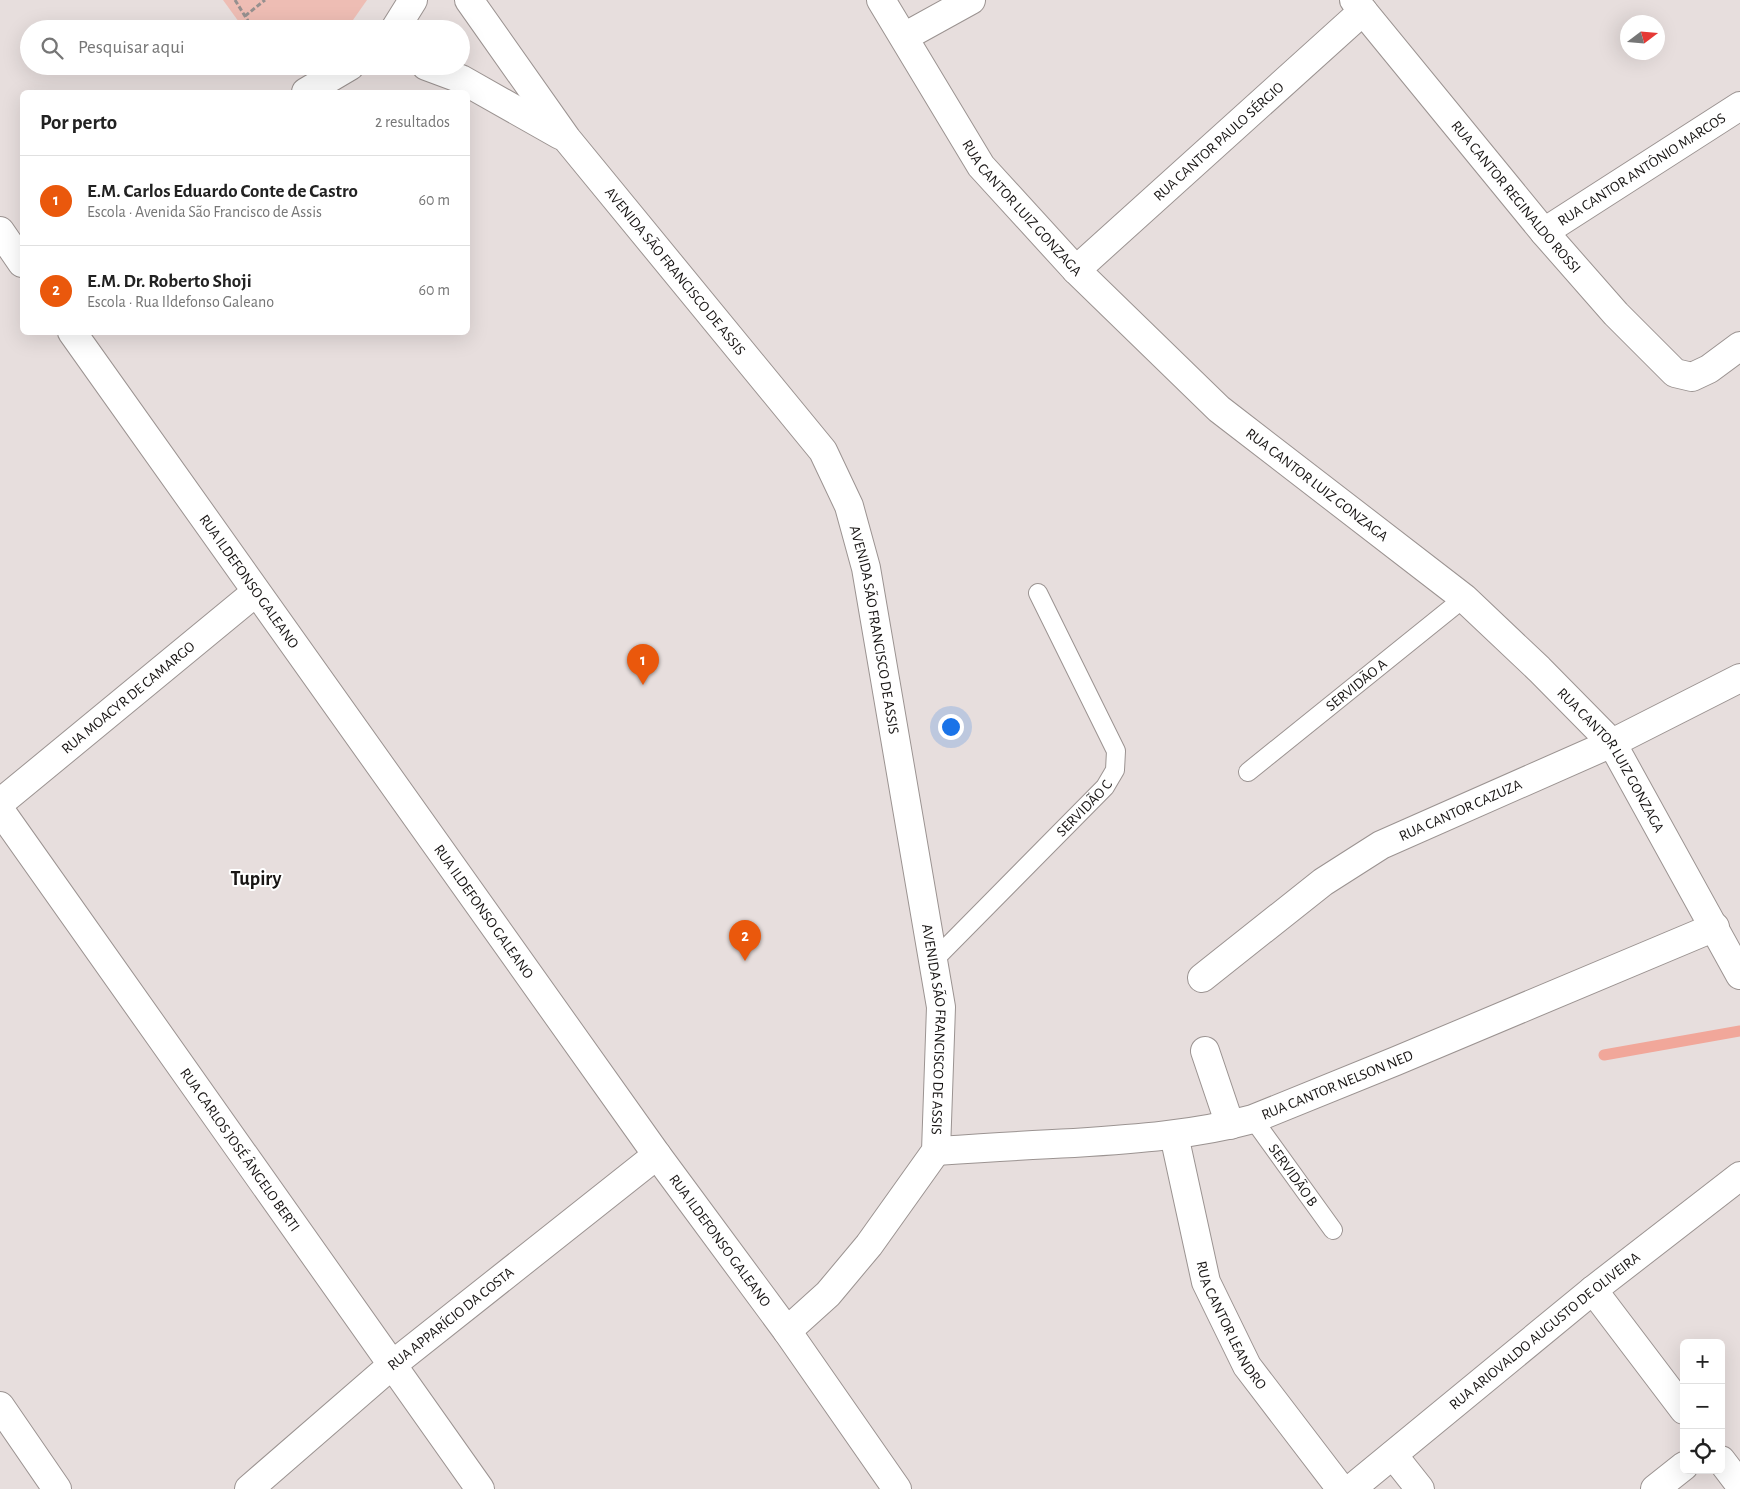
<!DOCTYPE html>
<html lang="pt">
<head>
<meta charset="utf-8">
<style>
  :root { --surface:#fff; --page:#f6f6f6; --text:#222; --muted:#767676; --line:#e0e0e0; --accent:#ea580c }
  body { margin:0; font-family:"Alegreya Sans",sans-serif; background:var(--page); color:var(--text) }
  .controls { position:absolute; right:15px; bottom:15px; display:grid; overflow:hidden; border-radius:8px; box-shadow:0 5px 20px #0002 }
  .controls button { width:45px; height:45px; display:grid; place-items:center; padding:0; border:0; border-bottom:1px solid var(--line); background:var(--surface); color:var(--text); font:25px sans-serif }
  .compass { position:absolute; left:1620px; top:15px; width:45px; height:45px; border-radius:50%; background:var(--surface); box-shadow:0 5px 20px #0002; rotate:74deg }
  .you { position:absolute; left:950px; top:726px; width:18px; height:18px; margin:-12px; border:4px solid #fff; border-radius:50%; background:#1a73e8; box-shadow:0 0 0 8px #1a73e833 }
  .badge { display:grid; place-items:center; width:32px; height:32px; border-radius:50%; background:var(--accent); color:#fff; font-size:16px; font-weight:700 }
  .pin { position:absolute; translate:-50% -41px; filter:drop-shadow(0 1px 2px #0008) }
  .pin::after { content:''; position:absolute; top:26px; width:18px; height:15px; background:inherit; clip-path:polygon(0 0,100% 0,50% 100%) }
  .list { margin:0; padding:0; list-style:none }
  h2 { display:flex; justify-content:space-between; align-items:center; height:65px; margin:0; padding:0 20px; font-size:21px }
  h2 small { font-size:16px; font-weight:400; color:var(--muted) }
  .list li { display:grid; grid-template-columns:32px 1fr auto; gap:15px; align-items:center; box-sizing:border-box; height:90px; padding:0 20px; border-top:1px solid var(--line) }
  .list b { display:block; font-size:19px; white-space:nowrap }
  .list p { margin:0; font-size:16px; white-space:nowrap; color:var(--muted) }
  .list em { font-size:16px; font-style:normal; color:var(--muted) }
  .icon { flex:none; width:28px; height:28px; fill:none; stroke:currentColor; stroke-width:2; stroke-linecap:round; stroke-linejoin:round }
  .map { position:relative; flex:none; width:1740px; height:1489px; overflow:hidden }
  .search { position:absolute; background:var(--surface); box-shadow:0 5px 20px #0002; left:20px; top:20px; width:450px; height:55px; display:flex; align-items:center; gap:12px; box-sizing:border-box; padding:0 18px; border-radius:28px; color:var(--muted); font-size:19px }
  .panel { position:absolute; background:var(--surface); box-shadow:0 5px 20px #0002; left:20px; top:90px; width:450px; height:245px; border-radius:8px }
  .map>svg:first-child { display:block }
</style>
</head>
<body>
<div class="map">
<svg width="1740" height="1489" viewBox="0 0 1740 1489">
  <rect width="100%" height="100%" fill="#e7dedd"/>
  <path fill="#eebdb4" d="M 223,0 L 367,0 L 353,20 L 340,29 L 244,29 Z"/>
  <g fill="none" stroke-linecap="round" stroke-linejoin="round">
    <path stroke="#f1a79a" stroke-width="11" d="M 1604,1055 L 1740,1031"/>
    <g stroke="#9b9391" stroke-width="20">
      <g id="service">
        <path id="s1" d="M 1248,772 L 1464,598"/>
        <path id="s2" d="M 933,961 L 1105,787 L 1115,770 L 1116,751 L 1038,593"/>
        <path id="s3" d="M 1253,1119 L 1333,1230"/>
      </g>
    </g>
    <g stroke="#9b9391" stroke-width="30">
      <g id="minor">
        <path id="s4" d="M 469,0 L 567,139 L 823,451 L 849,506 L 866,568 L 941,1007 L 936,1151 L 869,1245 L 828,1294 L 787,1331"/>
        <path id="s5" d="M 881,0 L 981,166 L 1076,270 L 1219,409 L 1464,598 L 1539,669 L 1612,743 L 1740,975"/>
        <path id="s6" d="M 1354,0 L 1544,232 L 1616,314 L 1675,373 L 1692,377 L 1709,369 L 1740,346"/>
        <path d="M 395,29 L 413,0"/>
        <path d="M 904,37 L 971,0"/>
        <path d="M 426,66 L 461,79 L 560,135"/>
        <path d="M 306,92 L 350,66"/>
        <path d="M 0,231 L 22,263"/>
        <path id="s7" d="M 1544,232 L 1740,106"/>
        <path id="s8" d="M 1076,270 L 1363,11"/>
        <path id="s9" d="M 72,332 L 657,1155 L 787,1331 L 897,1489"/>
        <path id="s10" d="M 0,803 L 256,592"/>
        <path id="s11" d="M 0,810 L 480,1489"/>
        <path id="s12" d="M 1202,978 L 1323,882 L 1381,845 L 1612,743 L 1740,678"/>
        <path d="M 1205,1051 L 1230,1125"/>
        <path id="s13" d="M 1174,1135 L 1206,1282 L 1247,1366 L 1341,1489"/>
        <path id="s14" d="M 936,1151 C 982,1148 1028,1145 1074,1143 C 1135,1139 1194,1135 1253,1119 L 1396,1061 L 1715,927"/>
        <path d="M 1593,1290 L 1684,1410"/>
        <path d="M 0,1406 L 57,1489"/>
        <path d="M 1393,1455 L 1420,1489"/>
        <path d="M 1721,1460 L 1740,1485"/>
        <path id="s15" d="M 249,1489 L 392,1365 L 657,1155"/>
        <path id="s16" d="M 1351,1489 L 1593,1290 L 1740,1176"/>
        <path d="M 1655,1489 L 1684,1466"/>
      </g>
    </g>
    <path stroke="#96908f" stroke-width="3" stroke-dasharray="5 2.5" stroke-linecap="butt" d="M 235,0 L 253,29
      M 245,16 L 265,0"/>
    <use href="#service" stroke="#fff" stroke-width="18"/>
    <use href="#minor" stroke="#fff" stroke-width="28"/>
  </g>
  <g text-anchor="middle" stroke-width="4" stroke-linejoin="round" paint-order="stroke">
    <g font-size="15" fill="#181514" stroke="#fff">
      <text dy="5" stroke="none"><textPath href="#s8" startOffset="192">RUA CANTOR PAULO SÉRGIO</textPath></text>
      <text dy="5" stroke="none"><textPath href="#s7" startOffset="116">RUA CANTOR ANTÔNIO MARCOS</textPath></text>
      <text dy="5" stroke="none"><textPath href="#s6" startOffset="255">RUA CANTOR REGINALDO ROSSI</textPath></text>
      <text dy="5" stroke="none"><textPath href="#s5" startOffset="252">RUA CANTOR LUIZ GONZAGA</textPath></text>
      <text dy="5" stroke="none"><textPath href="#s4" startOffset="341">AVENIDA SÃO FRANCISCO DE ASSIS</textPath></text>
      <text dy="5" stroke="none"><textPath href="#s5" startOffset="658">RUA CANTOR LUIZ GONZAGA</textPath></text>
      <text dy="5" stroke="none"><textPath href="#s9" startOffset="306">RUA ILDEFONSO GALEANO</textPath></text>
      <text dy="5" stroke="none"><textPath href="#s4" startOffset="761">AVENIDA SÃO FRANCISCO DE ASSIS</textPath></text>
      <text dy="5" stroke="none"><textPath href="#s1" startOffset="139">SERVIDÃO A</textPath></text>
      <text dy="5" stroke="none"><textPath href="#s10" startOffset="166">RUA MOACYR DE CAMARGO</textPath></text>
      <text dy="5" stroke="none"><textPath href="#s5" startOffset="1064">RUA CANTOR LUIZ GONZAGA</textPath></text>
      <text dy="5" stroke="none"><textPath href="#s2" startOffset="215">SERVIDÃO C</textPath></text>
      <text dy="5" stroke="none"><textPath href="#s12" startOffset="310">RUA CANTOR CAZUZA</textPath></text>
      <text dy="5" stroke="none"><textPath href="#s9" startOffset="711">RUA ILDEFONSO GALEANO</textPath></text>
      <text dy="5" stroke="none"><textPath href="#s4" startOffset="1166">AVENIDA SÃO FRANCISCO DE ASSIS</textPath></text>
      <text dy="5" stroke="none"><textPath href="#s14" startOffset="410">RUA CANTOR NELSON NED</textPath></text>
      <text dy="5" stroke="none"><textPath href="#s11" startOffset="416">RUA CARLOS JOSÉ ÂNGELO BERTI</textPath></text>
      <text dy="5" stroke="none"><textPath href="#s3" startOffset="69">SERVIDÃO B</textPath></text>
      <text dy="5" stroke="none"><textPath href="#s9" startOffset="1116">RUA ILDEFONSO GALEANO</textPath></text>
      <text dy="5" stroke="none"><textPath href="#s15" startOffset="264">RUA APPARÍCIO DA COSTA</textPath></text>
      <text dy="5" stroke="none"><textPath href="#s13" startOffset="200">RUA CANTOR LEANDRO</textPath></text>
      <text dy="5" stroke="none"><textPath href="#s16" startOffset="250">RUA ARIOVALDO AUGUSTO DE OLIVEIRA</textPath></text>
    </g>
    <g font-size="20" font-weight="bold" fill="#181514" stroke="#fff">
      <text x="256" y="885">Tupiry</text>
    </g>
  </g>
</svg>
<div class="controls">
<button>+</button>
<button>−</button>
<button><svg class="icon" aria-label="locate" viewBox="0 0 24 24"><circle cx="12" cy="12" r="6"/><path d="M12 2v4M12 18v4M2 12h4M18 12h4"/></svg></button>
</div>
<svg class="compass" viewBox="-18 -18 36 36"><path d="M0-13l5 13h-10z" fill="#e53935"/><path d="M0 13l5-13h-10z" fill="#767676"/></svg>
<div class="you"></div>
<div class="pin badge" style="left:643px;top:685px">1</div>
<div class="pin badge" style="left:745px;top:961px">2</div>
<div class="search"><svg class="icon" aria-label="search" viewBox="0 0 24 24"><circle cx="10" cy="10" r="6"/><path d="M15 15l6 6"/></svg>Pesquisar aqui</div>
<section class="panel">
<h2>Por perto<small>2 resultados</small></h2>
<ul class="list">
<li><span class="badge">1</span><div><b>E.M. Carlos Eduardo Conte de Castro</b><p>Escola · Avenida São Francisco de Assis</p></div><em>60 m</em></li>
<li><span class="badge">2</span><div><b>E.M. Dr. Roberto Shoji</b><p>Escola · Rua Ildefonso Galeano</p></div><em>60 m</em></li>
</ul>
</section>
</div>
</body>
</html>
